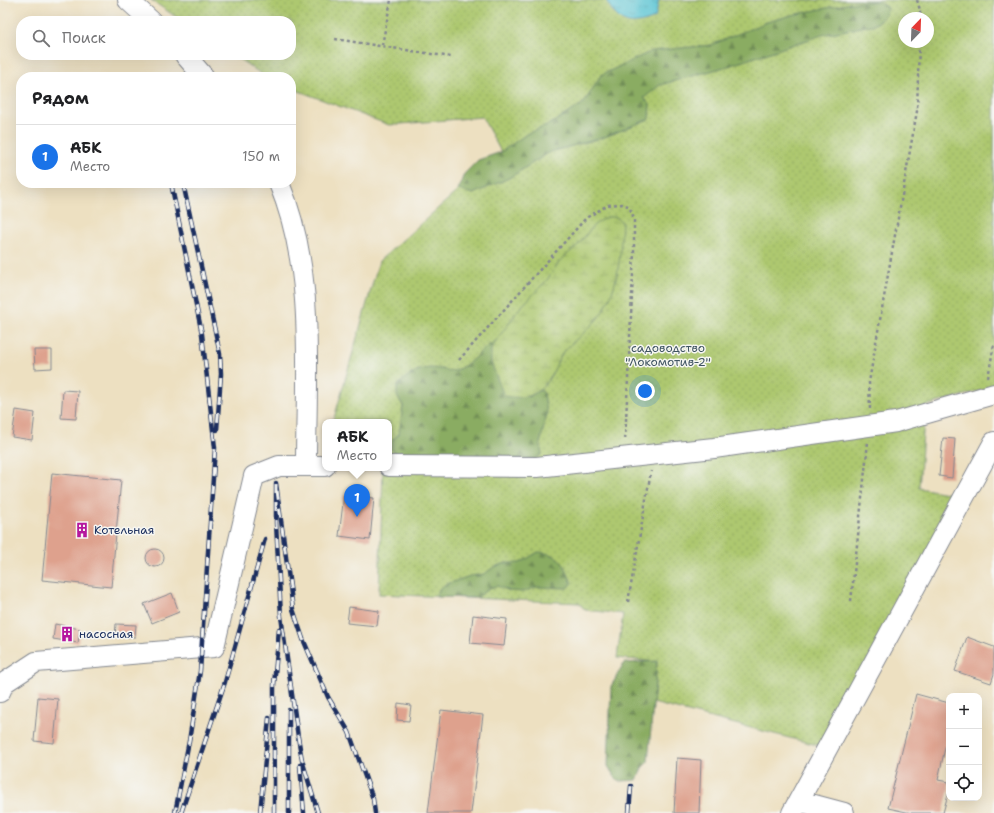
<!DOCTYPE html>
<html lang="ru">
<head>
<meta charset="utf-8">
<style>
  :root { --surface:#fff; --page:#f2f2f2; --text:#202124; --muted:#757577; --line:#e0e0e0; --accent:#1a73e8 }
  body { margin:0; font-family:"Shantell Sans",sans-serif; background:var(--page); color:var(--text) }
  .controls { position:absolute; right:12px; bottom:12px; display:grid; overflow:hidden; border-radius:8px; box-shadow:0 4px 16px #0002 }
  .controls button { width:36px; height:36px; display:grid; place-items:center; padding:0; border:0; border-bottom:1px solid var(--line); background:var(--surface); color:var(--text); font:20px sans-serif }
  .compass { position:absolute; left:898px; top:12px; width:36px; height:36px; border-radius:50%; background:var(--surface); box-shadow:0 4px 16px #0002; rotate:23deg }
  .you { position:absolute; left:645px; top:391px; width:14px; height:14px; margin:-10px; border:3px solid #fff; border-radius:50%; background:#1a73e8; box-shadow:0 0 0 6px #1a73e833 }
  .badge { display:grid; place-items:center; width:26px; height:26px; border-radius:50%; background:var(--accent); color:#fff; font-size:13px; font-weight:700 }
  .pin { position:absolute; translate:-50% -33px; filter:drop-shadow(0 1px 2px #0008) }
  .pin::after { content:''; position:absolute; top:21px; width:14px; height:12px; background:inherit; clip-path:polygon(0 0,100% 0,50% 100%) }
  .popup { position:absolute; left:322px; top:419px; width:70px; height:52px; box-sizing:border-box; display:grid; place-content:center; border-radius:8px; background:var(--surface); filter:drop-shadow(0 1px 3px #0005); font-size:13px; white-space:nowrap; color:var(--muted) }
  .popup b { font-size:15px; color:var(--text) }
  .popup::after { content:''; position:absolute; left:50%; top:100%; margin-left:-8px; border:8px solid transparent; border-top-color:var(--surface) }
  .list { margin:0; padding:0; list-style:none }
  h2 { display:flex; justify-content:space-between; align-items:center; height:52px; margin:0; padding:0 16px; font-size:17px }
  h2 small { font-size:13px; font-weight:400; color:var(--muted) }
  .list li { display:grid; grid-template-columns:26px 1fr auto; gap:12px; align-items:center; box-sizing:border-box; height:64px; padding:0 16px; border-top:1px solid var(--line) }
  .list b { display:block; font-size:15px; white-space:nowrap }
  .list p { margin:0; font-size:13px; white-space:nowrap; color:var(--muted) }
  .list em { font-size:13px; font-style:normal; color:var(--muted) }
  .icon { flex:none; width:22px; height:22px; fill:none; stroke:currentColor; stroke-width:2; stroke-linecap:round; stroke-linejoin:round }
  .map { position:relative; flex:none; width:994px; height:813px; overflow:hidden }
  .search { position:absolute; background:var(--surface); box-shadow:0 4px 16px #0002; left:16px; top:16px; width:280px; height:44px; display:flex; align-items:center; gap:10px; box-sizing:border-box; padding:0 14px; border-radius:16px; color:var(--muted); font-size:15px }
  .panel { position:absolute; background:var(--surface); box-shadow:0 4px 16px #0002; left:16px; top:72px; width:280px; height:116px; border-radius:16px }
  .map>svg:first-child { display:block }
</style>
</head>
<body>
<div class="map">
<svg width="994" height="813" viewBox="0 0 994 813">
  <defs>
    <pattern id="grass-dots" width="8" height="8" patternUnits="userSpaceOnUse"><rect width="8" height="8" fill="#adc86f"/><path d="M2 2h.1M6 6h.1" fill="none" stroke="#94ac63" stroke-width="1.8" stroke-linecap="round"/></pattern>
    <pattern id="forest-firs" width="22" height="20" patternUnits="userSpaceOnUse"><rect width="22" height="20" fill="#8aac62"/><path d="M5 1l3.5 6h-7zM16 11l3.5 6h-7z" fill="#708c54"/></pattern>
    <pattern id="wetland-marsh" width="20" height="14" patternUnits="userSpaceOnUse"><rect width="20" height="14" fill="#adc86f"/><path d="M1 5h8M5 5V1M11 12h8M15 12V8" fill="none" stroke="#94ac63"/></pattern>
    <pattern id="water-ripples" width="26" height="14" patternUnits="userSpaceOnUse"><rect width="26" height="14" fill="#59c4d3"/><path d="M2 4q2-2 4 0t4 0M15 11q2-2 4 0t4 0" fill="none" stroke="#49a0ae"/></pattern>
  </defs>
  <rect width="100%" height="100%" fill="#f6f6f2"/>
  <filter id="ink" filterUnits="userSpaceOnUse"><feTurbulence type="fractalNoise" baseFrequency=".025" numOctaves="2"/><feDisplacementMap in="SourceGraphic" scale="8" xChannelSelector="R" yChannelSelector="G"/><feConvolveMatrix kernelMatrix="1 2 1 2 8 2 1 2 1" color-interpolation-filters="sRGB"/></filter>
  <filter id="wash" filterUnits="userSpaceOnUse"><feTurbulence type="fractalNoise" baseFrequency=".012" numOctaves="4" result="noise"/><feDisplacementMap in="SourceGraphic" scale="16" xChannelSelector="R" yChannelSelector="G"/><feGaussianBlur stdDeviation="0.9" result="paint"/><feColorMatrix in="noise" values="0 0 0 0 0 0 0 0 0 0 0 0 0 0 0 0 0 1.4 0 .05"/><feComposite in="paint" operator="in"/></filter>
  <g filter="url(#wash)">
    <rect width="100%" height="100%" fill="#ede0c1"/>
    <path fill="url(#grass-dots)" stroke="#647c66" fill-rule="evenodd" d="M 151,0 L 994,0 L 994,387 L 925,406 L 919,488 L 959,495 L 821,746 L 653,703 L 657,662 L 617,658 L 623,614 L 585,610 L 579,603 L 379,594 L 383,468 L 389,468 L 389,422 L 333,422 L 379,261 L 501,152 L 482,117 L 389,125 L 291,88 L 291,77 L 266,77 L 233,55 L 291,55 L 291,21 L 182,21 ZM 904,18 L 928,18 L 928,42 L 904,42 Z"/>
    <path fill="url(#forest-firs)" stroke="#526e60" d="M 878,1 L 888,8 L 885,16 L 876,24 L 822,35 L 725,67 L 660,85 L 644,98 L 650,104 L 649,119 L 605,137 L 550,152 L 509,178 L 473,194 L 458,190 L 464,174 L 478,160 L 501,152 L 528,133 L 547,126 L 584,103 L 601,75 L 652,51 L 711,45 L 767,22 L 792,15 L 851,3 Z
      M 496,341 L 491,349 L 528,397 L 540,390 L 544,393 L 547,413 L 540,444 L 542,454 L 536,458 L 499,459 L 404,455 L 396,453 L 391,449 L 393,439 L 399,434 L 403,406 L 397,396 L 397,386 C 411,372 420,366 441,369 C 446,370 452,372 456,370 C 473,364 480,348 496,341 Z
      M 538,552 C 561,554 564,563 572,584 L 567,588 L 537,587 L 523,592 L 510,591 L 497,586 L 489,588 L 477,598 L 436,597 L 440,588 L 447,584 L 470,576 L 484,574 L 494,567 L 506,563 L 520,563 Z
      M 657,661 L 648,762 L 642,768 L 637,780 L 619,781 L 614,776 L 608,766 L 611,686 C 617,678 618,670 625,663 Z"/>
    <path fill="url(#wetland-marsh)" stroke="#647c66" d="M 607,217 L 616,217 L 622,222 C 620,255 620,290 598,318 C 588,331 574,340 563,352 C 560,356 557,363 555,368 C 543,392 531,401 504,396 L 491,362 L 491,349 L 496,341 L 519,309 L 547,280 L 560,261 L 578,245 L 594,225 Z"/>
    <path fill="url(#water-ripples)" stroke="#3a7a98" d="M 606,0 L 659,0 L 655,18 C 629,28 620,25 606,0 Z"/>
    <g id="blocks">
      <path fill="#dea18d" d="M 34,350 L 52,350 L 52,368 L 35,369 Z
        M 63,390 L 78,391 L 76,419 L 61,418 Z
        M 16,410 L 35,413 L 32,440 L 12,437 Z
        M 943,438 L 955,439 L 952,478 L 939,476 Z
        M 52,473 L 121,480 L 111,587 L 42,580 Z
        M 344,495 L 374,498 L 370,540 L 339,536 Z
        M146 558a9 9 0 1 1 18 0a9 9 0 1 1-18 0Z
        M 172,593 L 179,612 L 152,623 L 144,604 Z
        M 349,607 L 379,611 L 377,626 L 347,623 Z
        M 473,615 L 507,619 L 504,646 L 470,643 Z
        M 55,624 L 80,629 L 78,643 L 53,639 Z
        M 116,624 L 136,625 L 135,637 L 115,637 Z
        M 967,637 L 994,647 L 994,674 L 991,683 L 955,671 Z
        M 916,694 L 949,703 L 949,735 L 948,734 L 938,780 L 949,782 L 949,790 L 943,813 L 911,813 L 888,808 Z
        M 38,697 L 58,699 L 54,743 L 34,741 Z
        M 398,703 L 411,705 L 409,721 L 397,720 Z
        M 441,710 L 483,715 L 471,813 L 428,813 Z
        M 677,758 L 701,760 L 699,813 L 674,813 Z"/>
    </g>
  </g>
  <g filter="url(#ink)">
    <use href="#blocks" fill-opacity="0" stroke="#848890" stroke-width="1"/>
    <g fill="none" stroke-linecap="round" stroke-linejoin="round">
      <g stroke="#848890" stroke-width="22">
        <path id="minor" d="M 128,0 L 151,21
          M 185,55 L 204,77
          M 279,183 C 316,272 306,371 306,466
          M 389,466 L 537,467 L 714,448 L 896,422 L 994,394
          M 0,692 L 4,683 L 36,662 L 214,647 L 254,476 L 279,466 L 325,466
          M 799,801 L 844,813
          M 792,813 L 994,442"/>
      </g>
      <path stroke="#848890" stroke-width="2.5" stroke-dasharray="3 3" stroke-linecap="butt" d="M 917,0 L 920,10 L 920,18
        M 335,39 L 451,57
        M 382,45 L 391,0
        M 459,360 L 586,218 L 608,205 L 622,204 L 628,206 L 632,212 L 634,220 L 634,253 L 625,441
        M 988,378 L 994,344
        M 870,409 L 869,382 L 917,111 L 919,42
        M 851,601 L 868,442
        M 628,602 L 651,471"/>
      <use href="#minor" stroke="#fff" stroke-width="20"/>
      <g stroke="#1b2f5e" stroke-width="4.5">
        <path id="rail" d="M 171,183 L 202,334 L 215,448 L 200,671 L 189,741 L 175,813
          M 183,183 L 220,354 L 221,374 L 217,430
          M 289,710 L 289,813
          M 300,765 L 304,813
          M 181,813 L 225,682 L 265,539
          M 260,813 L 269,718
          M 274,813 L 274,685 L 279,629
          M 318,813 L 302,760 L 298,737 L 281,616 L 276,523 L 276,483 L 293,609 L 303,639 L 328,697 L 349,732 L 373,799 L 375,813
          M 629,813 L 631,786"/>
      </g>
      <use href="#rail" stroke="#f6f6f2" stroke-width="3" stroke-dasharray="9" stroke-linecap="butt"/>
    </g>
  </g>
  <defs>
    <g id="building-bare" transform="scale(1.2)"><path d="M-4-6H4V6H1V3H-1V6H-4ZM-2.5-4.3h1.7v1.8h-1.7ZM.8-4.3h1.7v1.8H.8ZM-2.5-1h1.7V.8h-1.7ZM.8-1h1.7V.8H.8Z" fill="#b5179e" stroke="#f6f6f2" stroke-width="2.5" paint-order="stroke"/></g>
  </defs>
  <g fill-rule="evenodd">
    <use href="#building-bare" x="82" y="530"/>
    <use href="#building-bare" x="67" y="634"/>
  </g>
  <g text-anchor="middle" stroke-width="3" stroke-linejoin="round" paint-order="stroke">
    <g font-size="12" fill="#405562" stroke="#f6f6f2">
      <text x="668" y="352">садоводство<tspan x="668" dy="14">"Локомотив-2"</tspan></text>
    </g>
    <g font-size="12" fill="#1b2f5e" stroke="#f6f6f2" text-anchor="start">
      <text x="94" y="534">Котельная</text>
      <text x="79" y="638">насосная</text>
    </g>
  </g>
</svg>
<div class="controls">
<button>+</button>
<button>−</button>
<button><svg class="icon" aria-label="locate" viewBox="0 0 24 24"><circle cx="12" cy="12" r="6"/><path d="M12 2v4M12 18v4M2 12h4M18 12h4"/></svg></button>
</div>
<svg class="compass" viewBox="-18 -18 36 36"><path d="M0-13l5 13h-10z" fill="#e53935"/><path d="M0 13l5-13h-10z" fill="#757577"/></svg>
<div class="you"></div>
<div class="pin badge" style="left:357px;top:517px">1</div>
<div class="popup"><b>АБК</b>Место</div>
<div class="search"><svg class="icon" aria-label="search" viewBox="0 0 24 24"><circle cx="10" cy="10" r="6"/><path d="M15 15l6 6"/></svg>Поиск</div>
<section class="panel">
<h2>Рядом<small></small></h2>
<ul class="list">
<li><span class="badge">1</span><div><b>АБК</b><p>Место</p></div><em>150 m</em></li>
</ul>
</section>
</div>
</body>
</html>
